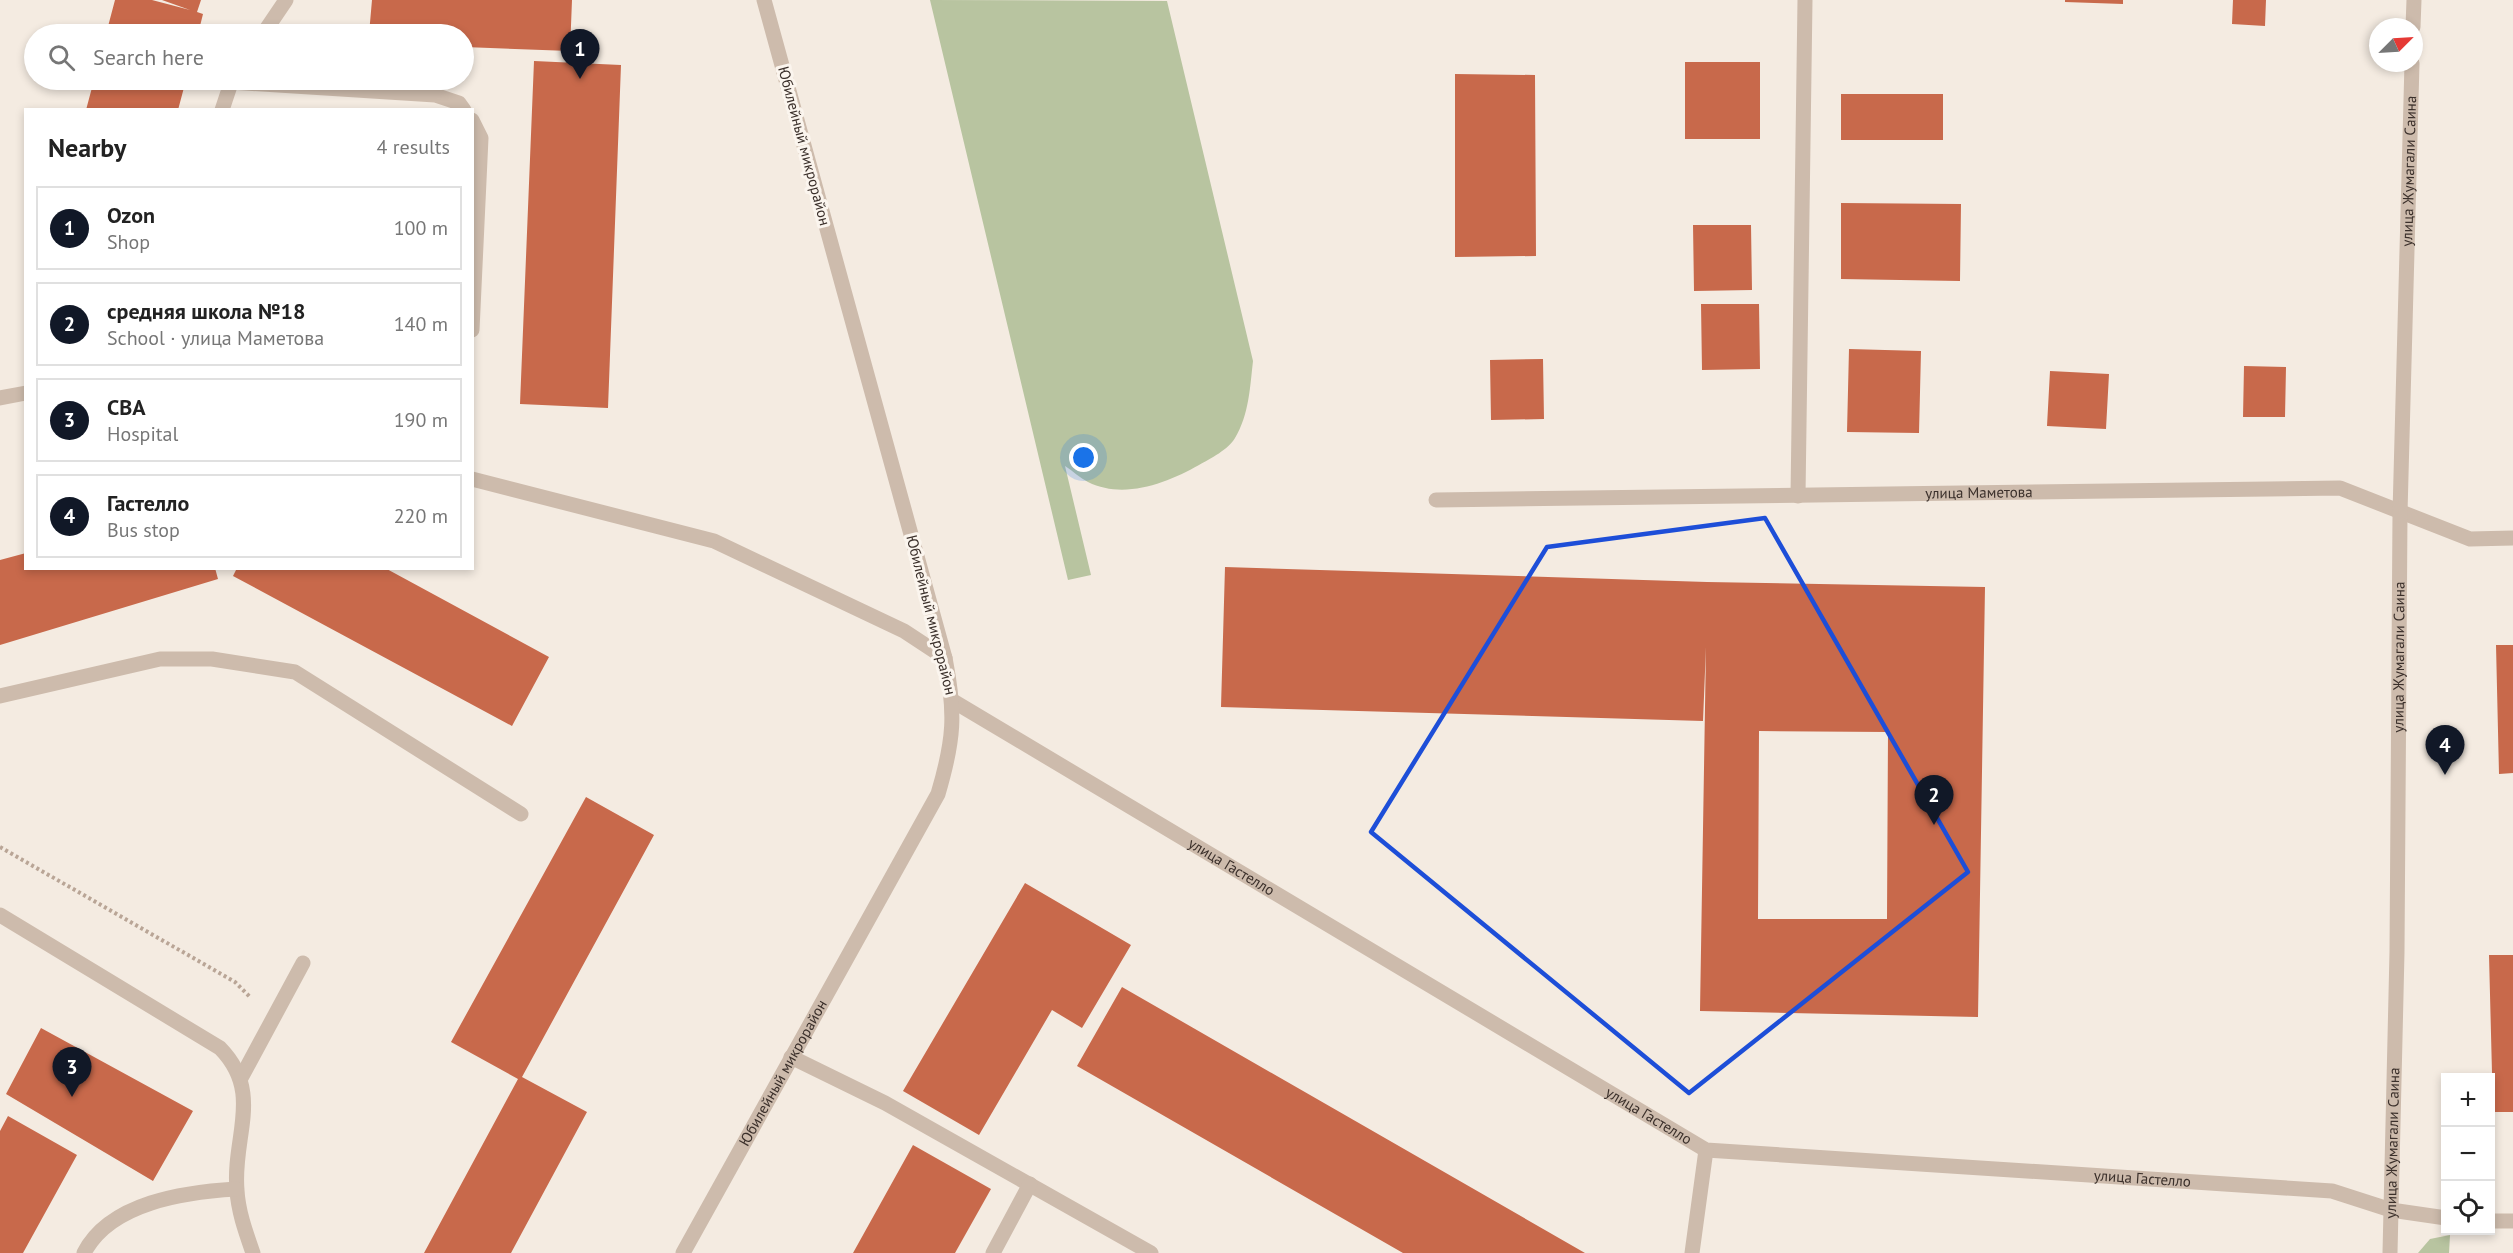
<!DOCTYPE html>
<html lang="en">
<head>
<meta charset="utf-8">
<style>
  :root { --surface:#fff; --page:#f6f6f6; --text:#222; --muted:#767676; --line:#e0e0e0; --accent:#111827 }
  body { margin:0; font-family:"PT Sans",sans-serif; background:var(--page); color:var(--text) }
  .controls { position:absolute; right:18px; bottom:18px; display:grid; overflow:hidden; border-radius:0px; box-shadow:0 3px 9px #0003 }
  .controls button { width:54px; height:54px; display:grid; place-items:center; padding:0; border:0; border-bottom:2px solid var(--line); background:var(--surface); color:var(--text); font:30px sans-serif }
  .compass { position:absolute; left:2369px; top:18px; width:54px; height:54px; border-radius:50%; background:var(--surface); box-shadow:0 3px 9px #0003; rotate:66deg }
  .you { position:absolute; left:1084px; top:458px; width:21px; height:21px; margin:-15px; border:4px solid #fff; border-radius:50%; background:#1a73e8; box-shadow:0 0 0 9px #1a73e833 }
  .badge { display:grid; place-items:center; width:39px; height:39px; border-radius:50%; background:var(--accent); color:#fff; font-size:20px; font-weight:700 }
  .pin { position:absolute; translate:-50% -50px; filter:drop-shadow(0 2px 3px #0008) }
  .pin::after { content:''; position:absolute; top:32px; width:21px; height:18px; background:inherit; clip-path:polygon(0 0,100% 0,50% 100%) }
  .list { margin:0; padding:0; list-style:none }
  h2 { display:flex; justify-content:space-between; align-items:center; height:78px; margin:0; padding:0 24px; font-size:26px }
  h2 small { font-size:20px; font-weight:400; color:var(--muted) }
  .list li { display:grid; grid-template-columns:39px 1fr auto; gap:18px; align-items:center; box-sizing:border-box; height:84px; margin:0 12px 12px; padding:0 12px; border:2px solid var(--line); border-radius:0px }
  .list b { display:block; font-size:22px; white-space:nowrap }
  .list p { margin:0; font-size:20px; white-space:nowrap; color:var(--muted) }
  .list em { font-size:20px; font-style:normal; color:var(--muted) }
  .icon { flex:none; width:33px; height:33px; fill:none; stroke:currentColor; stroke-width:2; stroke-linecap:round; stroke-linejoin:round }
  .map { position:relative; flex:none; width:2513px; height:1253px; overflow:hidden }
  .search { position:absolute; background:var(--surface); box-shadow:0 3px 9px #0003; left:24px; top:24px; width:450px; height:66px; display:flex; align-items:center; gap:15px; box-sizing:border-box; padding:0 21px; border-radius:33px; color:var(--muted); font-size:22px }
  .panel { position:absolute; background:var(--surface); box-shadow:0 3px 9px #0003; left:24px; top:108px; width:450px; height:462px; border-radius:0px }
  .map>svg:first-child { display:block }
</style>
</head>
<body>
<div class="map">
<svg width="2513" height="1253" viewBox="0 0 2513 1253">
  <rect width="100%" height="100%" fill="#f4ebe1"/>
  <path fill="#b8c4a0" d="M 930,0 L 1167,1 L 1253,361 C 1250,387 1249,415 1235,438 C 1229,449 1210,459 1199,465 C 1167,483 1124,500 1088,482 C 1080,478 1073,471 1065,466 L 1091,575 L 1068,580 Z
    M 2450,1235 L 2449,1253 L 2418,1253 L 2430,1239 Z"/>
  <path fill="#c8694b" fill-rule="evenodd" d="M 115,0 L 152,0 L 190,10 L 162,0 L 201,0 L 197,12 L 203,14 L 198,34 L 106,34 Z
    M 372,0 L 572,0 L 570,51 L 464,47 L 464,34 L 369,34 Z
    M 2065,0 L 2123,0 L 2123,4 L 2065,2 Z
    M 2233,0 L 2266,0 L 2265,26 L 2232,24 Z
    M 534,61 L 621,65 L 608,408 L 520,404 Z
    M 1685,62 L 1760,62 L 1760,139 L 1685,139 Z
    M 1455,74 L 1535,75 L 1536,256 L 1455,257 Z
    M 94,80 L 186,80 L 178,110 L 86,110 Z
    M 1841,94 L 1943,94 L 1943,140 L 1841,140 Z
    M 1841,203 L 1961,204 L 1960,281 L 1841,279 Z
    M 1693,225 L 1751,225 L 1752,290 L 1694,291 Z
    M 1701,304 L 1759,304 L 1760,369 L 1702,370 Z
    M 1849,349 L 1921,351 L 1919,433 L 1847,432 Z
    M 1543,359 L 1544,419 L 1491,420 L 1490,360 Z
    M 2244,366 L 2286,367 L 2285,417 L 2243,417 Z
    M 2050,371 L 2109,374 L 2106,429 L 2047,426 Z
    M 26,553 L 26,568 L 215,568 L 218,579 L 0,645 L 0,560 Z
    M 1225,567 L 1707,582 L 1985,587 L 1978,1017 L 1700,1011 L 1706,647 L 1703,721 L 1221,707 ZM 1759,731 L 1888,732 L 1887,919 L 1758,919 Z
    M 237,568 L 385,568 L 549,657 L 512,726 L 233,576 Z
    M 2496,645 L 2513,645 L 2513,773 L 2499,774 Z
    M 586,797 L 654,835 L 522,1077 L 587,1112 L 511,1253 L 424,1253 L 518,1079 L 451,1042 Z
    M 1025,883 L 1131,945 L 1082,1028 L 1052,1010 L 979,1135 L 903,1091 Z
    M 2489,955 L 2513,955 L 2513,1112 L 2493,1112 Z
    M 1122,987 L 1585,1253 L 1403,1253 L 1077,1066 Z
    M 41,1028 L 193,1111 L 153,1181 L 6,1094 Z
    M 8,1116 L 77,1155 L 23,1253 L 0,1253 L 0,1131 Z
    M 913,1145 L 991,1189 L 955,1253 L 853,1253 Z"/>
  <g fill="none" stroke-linecap="round" stroke-linejoin="round">
    <path stroke="#b9a596" stroke-width="4" stroke-dasharray="3 3" stroke-linecap="butt" d="M 0,847 L 235,982 L 251,998"/>
    <g stroke="#cdbbac" stroke-width="15">
      <path d="M 2413,27 L 2414,0"/>
      <path d="M 263,34 L 286,0"/>
      <path d="M 230,82 L 435,95 L 459,103 L 464,110"/>
      <path d="M 222,110 L 232,80"/>
      <path d="M 472,120 L 481,138 L 472,330"/>
      <path d="M 0,398 L 26,393"/>
      <path d="M 472,479 L 714,541 L 904,631 L 945,658"/>
      <path d="M 1798,496 L 1805,0"/>
      <path id="s1" d="M 1436,500 L 2340,488 L 2470,539 L 2513,538"/>
      <path d="M 0,696 L 160,659 L 212,659 L 295,672 L 521,814"/>
      <path id="s2" d="M 953,701 L 1706,1150 L 2332,1191 L 2391,1210 L 2446,1218"/>
      <path d="M 0,915 L 220,1048 C 264,1093 232,1137 237,1190 C 238,1211 246,1233 253,1253"/>
      <path d="M 791,1057 L 885,1103 L 1151,1253"/>
      <path d="M 241,1078 L 303,963"/>
      <path d="M 2490,1221 L 2513,1221"/>
      <path d="M 84,1253 C 110,1202 186,1192 236,1189"/>
      <path id="s3" d="M 683,1253 L 938,794 C 954,740 956,714 945,658 L 764,0"/>
      <path d="M 993,1253 L 1030,1184"/>
      <path d="M 1692,1253 L 1706,1150"/>
      <path id="s4" d="M 2390,1253 L 2397,952 L 2400,513 L 2412,63"/>
    </g>
  </g>
  <path fill="none" stroke="#1d4ed8" stroke-width="4.5" stroke-linejoin="round" d="M 1765,518 L 1968,872 L 1689,1093 L 1371,832 L 1547,547 Z"/>
  <g text-anchor="middle" stroke-width="6" stroke-linejoin="round" paint-order="stroke">
    <g font-size="15" fill="#3b302b" stroke="#fbf5ee">
      <text transform="translate(804 146) rotate(75)" y="5">Юбилейный микрорайон</text>
      <text dy="5" stroke="none"><textPath href="#s4" startOffset="1082">улица Жумагали Саина</textPath></text>
      <text dy="5" stroke="none"><textPath href="#s1" startOffset="543">улица Маметова</textPath></text>
      <text transform="translate(931 615) rotate(76)" y="5">Юбилейный микрорайон</text>
      <text dy="5" stroke="none"><textPath href="#s4" startOffset="596">улица Жумагали Саина</textPath></text>
      <text dy="5" stroke="none"><textPath href="#s2" startOffset="324">улица Гастелло</textPath></text>
      <text dy="5" stroke="none"><textPath href="#s3" startOffset="206">Юбилейный микрорайон</textPath></text>
      <text dy="5" stroke="none"><textPath href="#s2" startOffset="810">улица Гастелло</textPath></text>
      <text dy="5" stroke="none"><textPath href="#s4" startOffset="110">улица Жумагали Саина</textPath></text>
      <text dy="5" stroke="none"><textPath href="#s2" startOffset="1314">улица Гастелло</textPath></text>
    </g>
  </g>
</svg>
<div class="controls">
<button>+</button>
<button>−</button>
<button><svg class="icon" aria-label="locate" viewBox="0 0 24 24"><circle cx="12" cy="12" r="6"/><path d="M12 2v4M12 18v4M2 12h4M18 12h4"/></svg></button>
</div>
<svg class="compass" viewBox="-18 -18 36 36"><path d="M0-13l5 13h-10z" fill="#e53935"/><path d="M0 13l5-13h-10z" fill="#767676"/></svg>
<div class="you"></div>
<div class="pin badge" style="left:580px;top:79px">1</div>
<div class="pin badge" style="left:1934px;top:825px">2</div>
<div class="pin badge" style="left:72px;top:1097px">3</div>
<div class="pin badge" style="left:2445px;top:775px">4</div>
<div class="search"><svg class="icon" aria-label="search" viewBox="0 0 24 24"><circle cx="10" cy="10" r="6"/><path d="M15 15l6 6"/></svg>Search here</div>
<section class="panel">
<h2>Nearby<small>4 results</small></h2>
<ul class="list">
<li><span class="badge">1</span><div><b>Ozon</b><p>Shop</p></div><em>100 m</em></li>
<li><span class="badge">2</span><div><b>средняя школа №18</b><p>School · улица Маметова</p></div><em>140 m</em></li>
<li><span class="badge">3</span><div><b>СВА</b><p>Hospital</p></div><em>190 m</em></li>
<li><span class="badge">4</span><div><b>Гастелло</b><p>Bus stop</p></div><em>220 m</em></li>
</ul>
</section>
</div>
</body>
</html>
